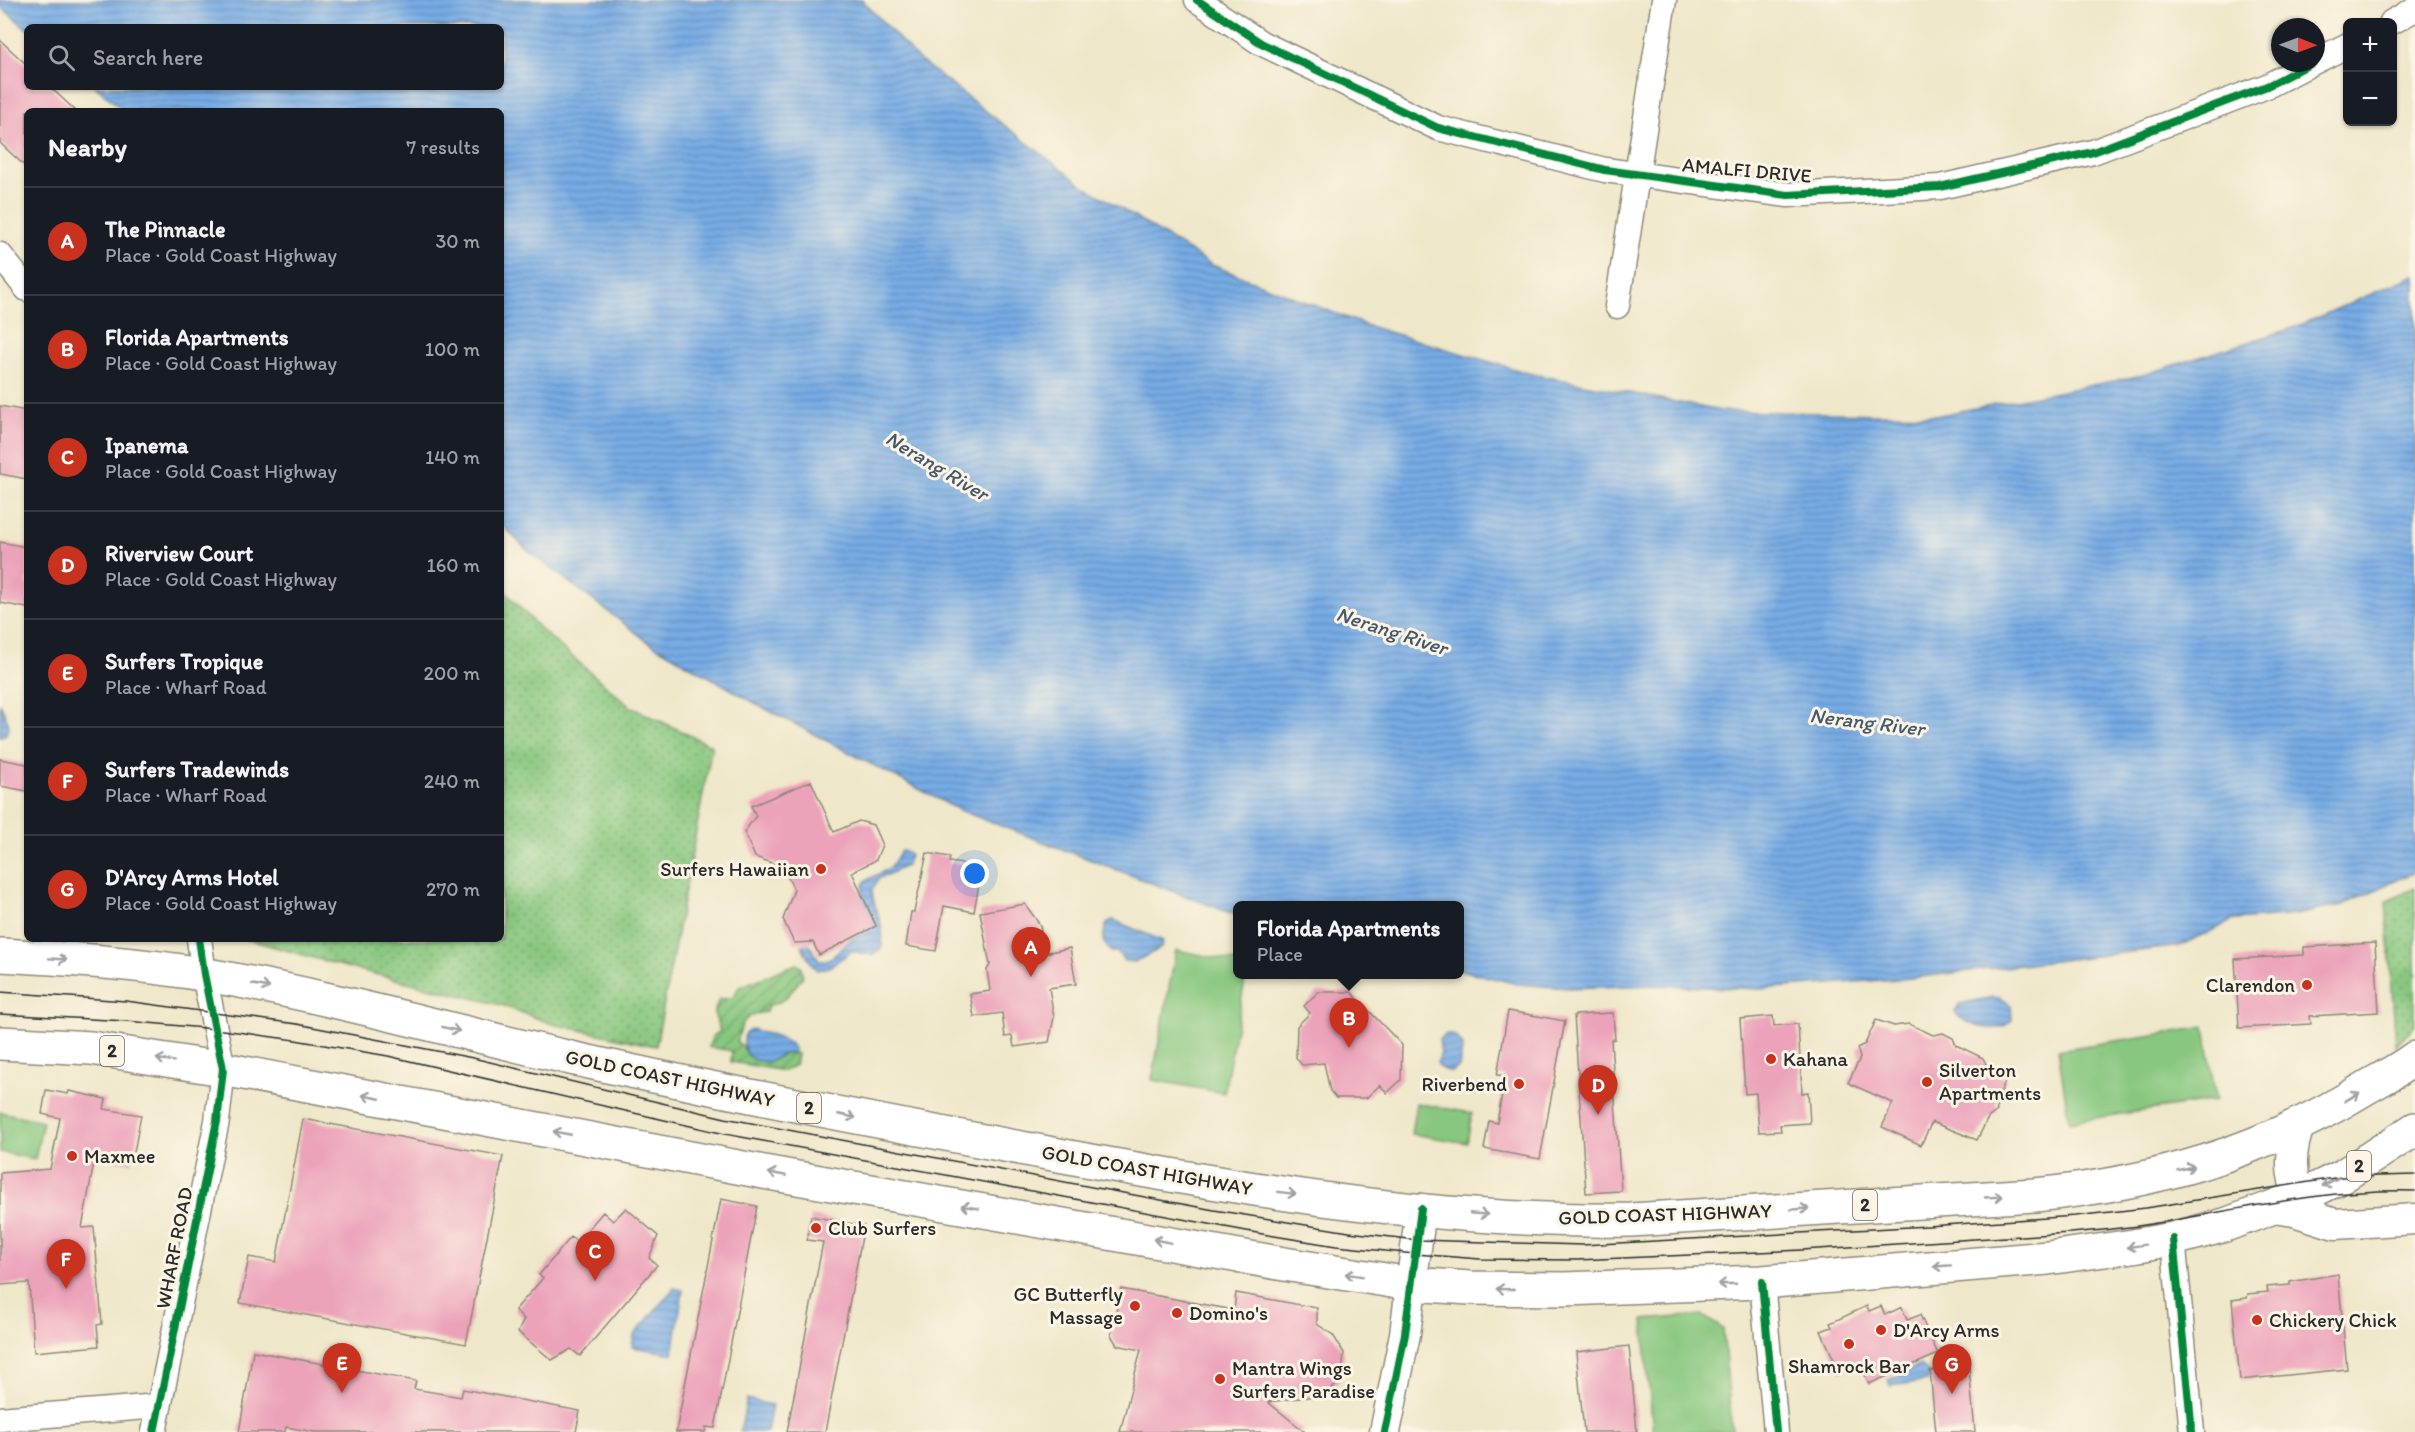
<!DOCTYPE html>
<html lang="en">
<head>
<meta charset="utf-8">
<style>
  :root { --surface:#171b24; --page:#242831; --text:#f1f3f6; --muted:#9ea1a6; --line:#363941; --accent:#c8321e }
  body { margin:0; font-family:Itim,sans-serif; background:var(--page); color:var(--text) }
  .controls { position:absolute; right:18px; top:18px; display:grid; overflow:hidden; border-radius:9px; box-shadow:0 2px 4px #0004 }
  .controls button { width:54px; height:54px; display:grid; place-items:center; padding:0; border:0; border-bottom:2px solid var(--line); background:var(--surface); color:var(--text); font:30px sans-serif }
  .compass { position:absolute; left:2271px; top:18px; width:54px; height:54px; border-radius:50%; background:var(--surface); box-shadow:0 2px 4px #0004; rotate:91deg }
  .you { position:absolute; left:975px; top:874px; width:21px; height:21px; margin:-15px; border:4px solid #fff; border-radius:50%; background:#1a73e8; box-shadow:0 0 0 9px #1a73e833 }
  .badge { display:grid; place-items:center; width:39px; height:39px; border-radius:50%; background:var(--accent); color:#fff; font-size:20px; font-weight:700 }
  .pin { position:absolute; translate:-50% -50px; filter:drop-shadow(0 2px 3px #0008) }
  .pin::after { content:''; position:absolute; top:32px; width:21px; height:18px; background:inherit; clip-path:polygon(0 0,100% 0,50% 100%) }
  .popup { position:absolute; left:1233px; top:901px; width:231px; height:78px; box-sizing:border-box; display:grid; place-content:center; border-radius:9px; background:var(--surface); filter:drop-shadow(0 2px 4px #0005); font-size:20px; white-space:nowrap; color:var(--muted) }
  .popup b { font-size:22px; color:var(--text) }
  .popup::after { content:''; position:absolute; left:50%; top:100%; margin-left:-12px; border:12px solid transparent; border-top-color:var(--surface) }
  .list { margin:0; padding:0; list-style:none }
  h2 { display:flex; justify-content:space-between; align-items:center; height:78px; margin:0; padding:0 24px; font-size:26px }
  h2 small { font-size:20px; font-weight:400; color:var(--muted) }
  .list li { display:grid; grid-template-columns:39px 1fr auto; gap:18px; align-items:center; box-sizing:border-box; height:108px; padding:0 24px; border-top:2px solid var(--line) }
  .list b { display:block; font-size:22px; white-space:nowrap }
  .list p { margin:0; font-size:20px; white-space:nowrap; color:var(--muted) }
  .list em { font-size:20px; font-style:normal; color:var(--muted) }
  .icon { flex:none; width:33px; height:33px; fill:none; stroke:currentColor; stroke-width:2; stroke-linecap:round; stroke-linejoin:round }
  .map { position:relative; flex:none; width:2415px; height:1432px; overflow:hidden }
  .search { position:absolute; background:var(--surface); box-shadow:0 2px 4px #0004; left:24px; top:24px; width:480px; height:66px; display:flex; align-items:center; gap:15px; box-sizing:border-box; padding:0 21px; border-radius:9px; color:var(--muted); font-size:22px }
  .panel { position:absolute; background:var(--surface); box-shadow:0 2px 4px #0004; left:24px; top:108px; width:480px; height:834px; border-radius:9px }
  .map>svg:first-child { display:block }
</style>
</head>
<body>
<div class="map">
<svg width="2415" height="1432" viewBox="0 0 2415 1432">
  <defs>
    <pattern id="park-dots" width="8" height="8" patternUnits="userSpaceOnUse" patternTransform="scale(1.5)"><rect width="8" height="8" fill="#88c77f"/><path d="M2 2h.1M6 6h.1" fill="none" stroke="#6fa268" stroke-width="1.8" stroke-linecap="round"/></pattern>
    <pattern id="garden-furrows" width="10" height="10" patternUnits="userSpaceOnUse" patternTransform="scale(1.5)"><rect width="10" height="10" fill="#88c77f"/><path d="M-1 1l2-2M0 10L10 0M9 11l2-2" fill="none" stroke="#6fa268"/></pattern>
    <pattern id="water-rules" width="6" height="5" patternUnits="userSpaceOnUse" patternTransform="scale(1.5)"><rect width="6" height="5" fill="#77ace5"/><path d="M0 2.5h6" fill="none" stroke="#628cba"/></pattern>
  </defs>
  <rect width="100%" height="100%" fill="#fcf5e5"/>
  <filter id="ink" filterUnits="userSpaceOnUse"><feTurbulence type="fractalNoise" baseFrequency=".0167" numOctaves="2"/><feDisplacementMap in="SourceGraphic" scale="12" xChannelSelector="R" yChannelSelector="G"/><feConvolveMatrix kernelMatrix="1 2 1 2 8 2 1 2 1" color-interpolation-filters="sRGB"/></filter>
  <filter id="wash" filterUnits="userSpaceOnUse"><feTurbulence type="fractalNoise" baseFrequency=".008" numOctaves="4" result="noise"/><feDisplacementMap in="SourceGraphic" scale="24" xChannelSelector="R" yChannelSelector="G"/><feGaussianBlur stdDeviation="1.35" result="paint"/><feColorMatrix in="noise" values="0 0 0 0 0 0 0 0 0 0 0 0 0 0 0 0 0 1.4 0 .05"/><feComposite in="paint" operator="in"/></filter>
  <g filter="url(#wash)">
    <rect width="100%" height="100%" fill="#efe7c9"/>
    <path fill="#88c77f" stroke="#5a7955" stroke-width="1.5" d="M 1176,950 L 1238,962 L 1238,974 L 1246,975 L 1224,1093 L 1152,1080 Z
      M 2205,1027 L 2216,1100 L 2069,1122 L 2058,1050 Z
      M 1416,1103 L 1472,1113 L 1467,1143 L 1411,1134 Z
      M 0,1112 L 43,1121 L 35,1159 L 0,1152 Z
      M 1702,1315 L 1723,1329 L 1732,1432 L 1653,1432 L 1643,1320 Z"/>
    <path fill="url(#park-dots)" stroke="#5a7955" stroke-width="1.5" d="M 501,587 L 540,629 L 631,707 L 712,746 L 656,1046 L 552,1024 L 505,1006 L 346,967 L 246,939 L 501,939 Z
      M 2415,888 L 2415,1026 L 2396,1046 L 2386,902 Z"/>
    <path fill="url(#garden-furrows)" stroke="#5a7955" stroke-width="1.5" d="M 796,964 L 801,967 L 803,976 C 793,989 785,1004 768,1005 L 766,1012 C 743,1014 741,1023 737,1044 L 743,1046 L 744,1050 L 775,1059 C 779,1055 792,1052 797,1054 L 795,1065 L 784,1071 L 731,1062 L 732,1051 L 709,1047 L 712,1037 L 720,1031 L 714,1013 L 719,999 L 733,998 L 739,987 Z"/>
    <path fill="url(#water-rules)" stroke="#516c88" stroke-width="1.5" d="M 0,0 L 862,0 L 918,59 L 1081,184 L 1212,265 L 1365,325 L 1528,373 L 1721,411 L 1940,415 L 2143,375 L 2293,328 L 2415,275 L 2415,872 L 2342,905 L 2296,915 L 2234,920 L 2180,946 L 1912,978 L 1759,989 L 1657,985 L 1569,988 L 1517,984 L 1460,970 L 1460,906 L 1238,906 L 1238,916 L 959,810 L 762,707 L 647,641 L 528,551 L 501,524 L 501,111 L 124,111 L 96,87 L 501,87 L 501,27 L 27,27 L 27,29 L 0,6 Z
      M 0,703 L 9,725 L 6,734 L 0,737 Z
      M 901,851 L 908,852 L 910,856 L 906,866 L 878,879 L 872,891 C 874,910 887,930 881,949 L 871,955 L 852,951 L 829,967 L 817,970 C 813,967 802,948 802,945 L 809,944 L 819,960 C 832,962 838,951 847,943 C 851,939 858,937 863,932 L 863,886 L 865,881 L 890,868 Z
      M 1113,920 L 1163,941 L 1161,948 L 1135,962 L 1125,961 L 1117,952 L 1111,952 L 1103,941 C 1105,933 1103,923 1113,920 Z
      M 1992,997 L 2000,998 L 2011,1005 L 2012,1020 C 2000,1035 1965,1027 1955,1012 L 1960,1004 Z
      M 752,1029 C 763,1035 766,1032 776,1036 C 783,1038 783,1042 790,1043 L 794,1048 L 794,1052 L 781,1055 L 770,1062 C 749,1062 741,1054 745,1033 Z
      M 1446,1034 L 1456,1036 L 1463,1046 L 1459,1067 L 1451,1072 L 1442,1069 L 1437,1063 L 1441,1053 L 1439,1040 Z
      M 674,1288 L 683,1290 L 673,1354 L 632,1347 L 634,1335 Z
      M 1920,1365 L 1930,1374 L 1927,1381 L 1890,1386 L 1889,1380 Z
      M 747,1399 L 772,1405 L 767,1432 L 740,1432 Z"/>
    <g id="blocks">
      <path fill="#eca3ba" d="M 0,40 L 27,65 L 27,87 L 50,87 L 76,111 L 27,111 L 27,168 L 0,143 Z
        M 0,406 L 27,411 L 27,479 L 0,474 Z
        M 0,542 L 27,547 L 27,608 L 0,603 Z
        M 0,759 L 27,764 L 27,791 L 0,786 Z
        M 811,781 L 834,832 L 859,821 L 873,825 L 882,845 L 876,860 L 852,872 L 876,926 L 819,955 L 813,942 L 794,943 L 783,919 L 794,890 L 783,867 L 755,857 L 744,832 L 756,816 L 751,806 Z
        M 927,853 L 950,857 L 949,862 L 982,867 L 974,912 L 944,906 L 936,951 L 906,946 L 911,912 L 914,912 Z
        M 1025,904 L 1040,925 L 1044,953 L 1070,948 L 1076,984 L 1049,988 L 1054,1017 L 1049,1042 L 1014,1047 L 1012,1036 L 1005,1037 L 1002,1013 L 974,1017 L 970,994 L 990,991 L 987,970 L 990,965 L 980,912 Z
        M 2375,943 L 2379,1012 L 2310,1016 L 2311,1024 L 2239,1028 L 2235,959 L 2304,955 L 2304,947 Z
        M 1318,992 L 1351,992 L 1402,1045 L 1401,1080 L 1387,1093 L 1380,1085 L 1366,1098 L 1336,1098 L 1330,1091 L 1324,1063 L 1302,1065 L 1296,1058 L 1297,1026 L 1310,1013 L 1304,1006 Z
        M 1508,1011 L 1565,1021 L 1540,1159 L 1484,1149 L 1489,1121 L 1497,1123 L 1505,1076 L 1497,1075 Z
        M 1613,1013 L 1615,1039 L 1611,1040 L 1621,1191 L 1586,1193 L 1574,1015 Z
        M 1773,1016 L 1774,1026 L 1798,1024 L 1802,1093 L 1808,1092 L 1810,1123 L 1780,1125 L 1781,1131 L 1759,1132 L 1756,1093 L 1745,1094 L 1740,1019 Z
        M 1876,1020 L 1894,1026 L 1909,1024 L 1933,1035 L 1943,1033 L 1953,1038 L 1956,1045 L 1983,1058 L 1990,1072 L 2006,1079 L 1996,1103 L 1997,1111 L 1988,1118 L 1977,1140 L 1932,1122 L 1921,1145 L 1882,1127 L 1893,1103 L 1848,1083 L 1860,1058 L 1857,1048 L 1865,1044 Z
        M 46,1090 L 68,1094 L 69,1091 L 106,1099 L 104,1109 L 141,1115 L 132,1163 L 95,1157 L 82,1228 L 94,1227 L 102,1324 L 97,1325 L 99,1346 L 34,1352 L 29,1283 L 0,1285 L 0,1173 L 50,1169 L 60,1118 L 42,1114 Z
        M 303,1119 L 503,1156 L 466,1344 L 240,1303 L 249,1257 L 276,1262 Z
        M 721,1199 L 757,1206 L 715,1428 L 706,1427 L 705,1432 L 676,1432 Z
        M 626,1208 L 658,1236 L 649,1258 L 657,1265 L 580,1356 L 571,1349 L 552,1360 L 518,1332 L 524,1319 L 515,1310 L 543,1278 L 539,1275 L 571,1237 L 577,1242 L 603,1212 L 613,1221 Z
        M 811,1216 L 864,1226 L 825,1432 L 787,1432 L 823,1242 L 807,1240 Z
        M 2338,1274 L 2347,1369 L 2240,1380 L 2232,1300 L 2247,1298 L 2248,1294 L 2268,1292 L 2267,1287 L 2290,1285 L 2290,1282 Z
        M 1121,1289 L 1234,1310 L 1236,1293 L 1317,1308 L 1317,1324 L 1333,1335 L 1344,1353 L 1342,1375 L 1335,1386 L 1323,1395 L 1268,1402 L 1305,1432 L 1120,1432 L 1141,1350 L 1117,1345 L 1111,1335 Z
        M 1867,1306 L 1869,1311 L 1881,1306 L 1885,1315 L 1902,1307 L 1907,1320 L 1920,1315 L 1938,1354 L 1869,1384 L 1860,1364 L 1840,1373 L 1821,1331 L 1832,1327 L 1830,1323 Z
        M 1629,1346 L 1637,1432 L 1584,1432 L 1576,1352 Z
        M 253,1351 L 416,1381 L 414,1389 L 461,1397 L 463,1389 L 580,1411 L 576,1432 L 315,1432 L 286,1427 L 285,1432 L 239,1432 Z
        M 1969,1367 L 1975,1432 L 1936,1432 L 1930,1371 Z"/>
    </g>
  </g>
  <g filter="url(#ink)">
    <use href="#blocks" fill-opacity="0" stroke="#8d897a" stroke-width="1.5"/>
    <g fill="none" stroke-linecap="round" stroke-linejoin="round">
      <g stroke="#8d897a" stroke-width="27">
        <path id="minor" d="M 1197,0 L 1261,43 L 1438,128 L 1605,170 L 1788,195 L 1940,187 L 2093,152 L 2267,86 L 2312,63
          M 2392,22 L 2415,9
          M 2316,61 L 2348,45
          M 0,255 L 27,289
          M 1617,306 L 1664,0
          M 2173,1239 L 2192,1432
          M 1762,1282 L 1776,1432
          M 0,1419 L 159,1406
          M 154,1432 L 217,1121 L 223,1069 L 204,974 L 199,939"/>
      </g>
      <g stroke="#8d897a" stroke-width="33">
        <path id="tertiary" d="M 2300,1124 C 2287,1157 2288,1192 2316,1216
          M 2273,1208 L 2294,1211 L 2335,1224 L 2415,1219
          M 1385,1432 L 1405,1334 L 1421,1209"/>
      </g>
      <g stroke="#8d897a" stroke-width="36">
        <path id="trunk" d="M 0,955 C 69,959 139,963 207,975 C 333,997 455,1032 580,1060 C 737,1095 895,1125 1053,1154 C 1241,1189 1438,1223 1631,1220 L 2035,1195 C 2156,1183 2259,1153 2364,1089 C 2381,1079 2399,1070 2415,1058
          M 0,1043 L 91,1048 L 223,1069 L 769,1173 L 1284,1264 L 1411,1284 L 1470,1288 L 1564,1289 L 1762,1282 L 2048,1258 L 2133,1246 L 2173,1239 L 2225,1225 L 2300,1197 L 2341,1177 L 2415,1129"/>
      </g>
      <use href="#minor" stroke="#fff" stroke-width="24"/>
      <use href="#tertiary" stroke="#fff" stroke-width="30"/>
      <use href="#trunk" stroke="#fff" stroke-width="33"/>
      <path stroke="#2b2b2b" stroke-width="1.5" d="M 0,992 L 126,1001 L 297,1024 L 473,1058 L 725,1118 L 1214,1210 L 1349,1232 L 1417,1240 L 1582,1245 L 1928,1226 L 2075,1216 L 2146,1208 L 2341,1177 L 2415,1175
        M 0,1014 L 126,1021 L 215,1029 L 295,1040 L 388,1056 L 725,1134 L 1268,1235 L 1336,1246 L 1415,1254 L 1480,1259 L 1577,1260 L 1802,1250 L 2070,1233 C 2092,1231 2116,1229 2138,1226 C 2230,1212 2321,1188 2415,1191"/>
      <g stroke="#fcf5e5" stroke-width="11">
        <path id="cycleway" d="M 1197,0 L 1261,43 L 1438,128 L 1605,170 L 1788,195 L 1940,187 L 2093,152 L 2267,86 L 2312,63
          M 2173,1239 L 2192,1432
          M 1762,1282 L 1776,1432
          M 154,1432 L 217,1121 L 223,1069 L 204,974 L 199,939
          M 1385,1432 L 1405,1334 L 1421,1209"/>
      </g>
      <use href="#cycleway" stroke="#00873e" stroke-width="8"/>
    </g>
    <defs><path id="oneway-shaft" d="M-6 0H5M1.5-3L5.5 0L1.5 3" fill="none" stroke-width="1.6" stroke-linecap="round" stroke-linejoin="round" transform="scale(1.5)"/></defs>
    <g stroke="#a0a0a0">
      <use href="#oneway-shaft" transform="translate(58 959) rotate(4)"/>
      <use href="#oneway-shaft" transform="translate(261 986) rotate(11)"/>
      <use href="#oneway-shaft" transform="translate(451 1029) rotate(14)"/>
      <use href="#oneway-shaft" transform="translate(165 1060) rotate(-171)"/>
      <use href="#oneway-shaft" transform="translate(371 1097) rotate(-169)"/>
      <use href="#oneway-shaft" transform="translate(2352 1097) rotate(-31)"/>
      <use href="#oneway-shaft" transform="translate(847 1116) rotate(11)"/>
      <use href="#oneway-shaft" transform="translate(562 1133) rotate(-169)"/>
      <use href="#oneway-shaft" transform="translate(2186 1168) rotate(-15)"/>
      <use href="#oneway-shaft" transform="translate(777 1174) rotate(-170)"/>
      <use href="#oneway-shaft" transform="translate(2330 1182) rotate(153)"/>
      <use href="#oneway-shaft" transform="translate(1287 1193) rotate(7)"/>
      <use href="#oneway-shaft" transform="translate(1994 1197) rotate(-3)"/>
      <use href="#oneway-shaft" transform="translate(970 1207) rotate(-170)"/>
      <use href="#oneway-shaft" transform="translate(1800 1209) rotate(-4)"/>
      <use href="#oneway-shaft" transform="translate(1479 1214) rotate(5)"/>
      <use href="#oneway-shaft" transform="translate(1162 1241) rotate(-169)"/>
      <use href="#oneway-shaft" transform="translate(2136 1246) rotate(171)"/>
      <use href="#oneway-shaft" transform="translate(1942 1266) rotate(176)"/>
      <use href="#oneway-shaft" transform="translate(1354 1275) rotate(-171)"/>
      <use href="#oneway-shaft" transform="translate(1727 1284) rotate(178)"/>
      <use href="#oneway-shaft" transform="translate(1505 1289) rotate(-179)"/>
    </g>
  </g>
  <g fill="#c8321e" stroke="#fcf5e5" stroke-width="2">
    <circle cx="821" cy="869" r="6"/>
    <circle cx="2307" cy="985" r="6"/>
    <circle cx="1771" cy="1059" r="6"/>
    <circle cx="1927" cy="1082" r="6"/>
    <circle cx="1519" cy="1084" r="6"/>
    <circle cx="72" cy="1156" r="6"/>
    <circle cx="816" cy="1228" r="6"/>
    <circle cx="1135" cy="1306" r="6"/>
    <circle cx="1177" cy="1313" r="6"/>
    <circle cx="2257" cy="1320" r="6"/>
    <circle cx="1881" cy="1330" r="6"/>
    <circle cx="1849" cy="1344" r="6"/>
    <circle cx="1220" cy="1379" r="6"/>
  </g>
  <g text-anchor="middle" stroke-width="6" stroke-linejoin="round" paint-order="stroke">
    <g fill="#fcf5e5" stroke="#6a6863" stroke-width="1.5">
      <rect x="100" y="1036" width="24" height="30" rx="4.5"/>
      <rect x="797" y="1093" width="24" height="30" rx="4.5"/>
      <rect x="2347" y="1151" width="24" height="30" rx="4.5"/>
      <rect x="1853" y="1190" width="24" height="30" rx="4.5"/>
    </g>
    <g font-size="18" font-weight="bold" fill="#2b2b2b">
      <text x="112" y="1057">2</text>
      <text x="809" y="1114">2</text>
      <text x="2359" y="1172">2</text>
      <text x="1865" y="1211">2</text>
    </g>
    <g font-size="20" fill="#2b2b2b" stroke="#fcf5e5">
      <text transform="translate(1747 170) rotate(5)" y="7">AMALFI DRIVE</text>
      <text transform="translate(670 1078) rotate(12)" y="7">GOLD COAST HIGHWAY</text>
      <text transform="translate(1147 1170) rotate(10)" y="7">GOLD COAST HIGHWAY</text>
      <text transform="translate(1665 1214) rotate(-2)" y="7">GOLD COAST HIGHWAY</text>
      <text transform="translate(174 1248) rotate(-79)" y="7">WHARF ROAD</text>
    </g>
    <g font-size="20" fill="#2b2b2b" stroke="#fcf5e5" text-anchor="start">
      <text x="809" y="876" text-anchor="end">Surfers Hawaiian</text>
      <text x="2295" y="992" text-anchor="end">Clarendon</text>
      <text x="1783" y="1066">Kahana</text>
      <text x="1939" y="1077">Silverton<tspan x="1939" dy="23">Apartments</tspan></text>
      <text x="1507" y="1091" text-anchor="end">Riverbend</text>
      <text x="84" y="1163">Maxmee</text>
      <text x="828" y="1235">Club Surfers</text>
      <text x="1123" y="1301" text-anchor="end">GC Butterfly<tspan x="1123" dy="23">Massage</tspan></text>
      <text x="1189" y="1320">Domino's</text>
      <text x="2269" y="1327">Chickery Chick</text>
      <text x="1893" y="1337">D'Arcy Arms</text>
      <text x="1849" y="1373" text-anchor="middle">Shamrock Bar</text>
      <text x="1232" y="1375">Mantra Wings<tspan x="1232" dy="23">Surfers Paradise</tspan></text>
    </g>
    <g font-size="21" font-style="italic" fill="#46586c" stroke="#fcf5e5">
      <text transform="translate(937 466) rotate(31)" y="7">Nerang River</text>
      <text transform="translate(1392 631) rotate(18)" y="7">Nerang River</text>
      <text transform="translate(1867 722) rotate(7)" y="7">Nerang River</text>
    </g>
  </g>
</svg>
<div class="controls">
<button>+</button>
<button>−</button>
</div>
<svg class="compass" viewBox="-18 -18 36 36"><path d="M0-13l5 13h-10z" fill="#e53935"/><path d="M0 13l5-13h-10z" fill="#9ea1a6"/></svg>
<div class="you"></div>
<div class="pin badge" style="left:1031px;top:977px">A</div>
<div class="pin badge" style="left:1349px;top:1048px">B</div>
<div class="popup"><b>Florida Apartments</b>Place</div>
<div class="pin badge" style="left:595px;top:1281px">C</div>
<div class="pin badge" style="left:1598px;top:1115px">D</div>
<div class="pin badge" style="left:342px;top:1393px">E</div>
<div class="pin badge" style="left:66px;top:1289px">F</div>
<div class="pin badge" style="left:1952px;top:1394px">G</div>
<div class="search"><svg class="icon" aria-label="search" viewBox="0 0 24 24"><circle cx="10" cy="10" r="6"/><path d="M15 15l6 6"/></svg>Search here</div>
<section class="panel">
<h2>Nearby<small>7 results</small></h2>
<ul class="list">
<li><span class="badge">A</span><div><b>The Pinnacle</b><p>Place · Gold Coast Highway</p></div><em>30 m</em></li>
<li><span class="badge">B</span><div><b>Florida Apartments</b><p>Place · Gold Coast Highway</p></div><em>100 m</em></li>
<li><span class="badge">C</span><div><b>Ipanema</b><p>Place · Gold Coast Highway</p></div><em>140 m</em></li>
<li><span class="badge">D</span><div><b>Riverview Court</b><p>Place · Gold Coast Highway</p></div><em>160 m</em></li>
<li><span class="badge">E</span><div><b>Surfers Tropique</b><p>Place · Wharf Road</p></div><em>200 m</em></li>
<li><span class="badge">F</span><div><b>Surfers Tradewinds</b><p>Place · Wharf Road</p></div><em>240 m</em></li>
<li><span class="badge">G</span><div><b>D'Arcy Arms Hotel</b><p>Place · Gold Coast Highway</p></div><em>270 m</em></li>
</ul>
</section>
</div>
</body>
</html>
